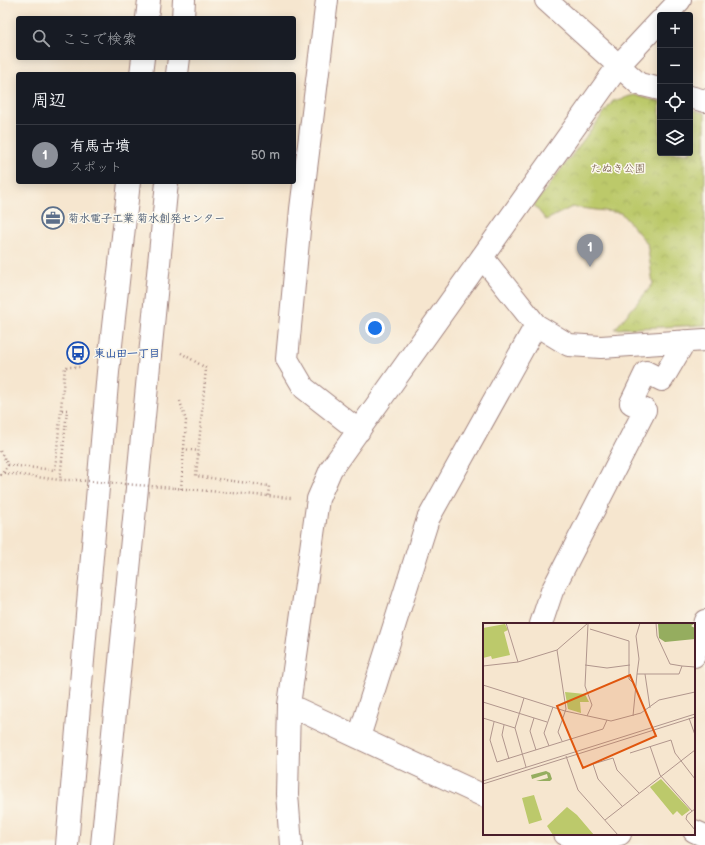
<!DOCTYPE html>
<html lang="ja">
<head>
<meta charset="utf-8">
<style>
  :root { --surface:#171b24; --page:#20242c; --text:#f1f3f6; --muted:#9ea1a6; --line:#363941; --accent:#8c9099 }
  body { margin:0; font-family:"Balsamiq Sans","Klee One",sans-serif; background:var(--page); color:var(--text) }
  .controls { position:absolute; right:12px; top:12px; display:grid; overflow:hidden; border-radius:4px; box-shadow:0 2px 10px #0003 }
  .controls button { width:36px; height:36px; display:grid; place-items:center; padding:0; border:0; border-bottom:1px solid var(--line); background:var(--surface); color:var(--text); font:20px sans-serif }
  .you { position:absolute; left:375px; top:328px; width:14px; height:14px; margin:-10px; border:3px solid #fff; border-radius:50%; background:#1a73e8; box-shadow:0 0 0 6px #1a73e833 }
  .badge { display:grid; place-items:center; width:26px; height:26px; border-radius:50%; background:var(--accent); color:#fff; font-size:13px; font-weight:700 }
  .pin { position:absolute; translate:-50% -33px; filter:drop-shadow(0 1px 2px #0008) }
  .pin::after { content:''; position:absolute; top:21px; width:14px; height:12px; background:inherit; clip-path:polygon(0 0,100% 0,50% 100%) }
  .list { margin:0; padding:0; list-style:none }
  h2 { display:flex; justify-content:space-between; align-items:center; height:52px; margin:0; padding:0 16px; font-size:17px }
  h2 small { font-size:13px; font-weight:400; color:var(--muted) }
  .list li { display:grid; grid-template-columns:26px 1fr auto; gap:12px; align-items:center; box-sizing:border-box; height:60px; padding:0 16px; border-top:1px solid var(--line) }
  .list b { display:block; font-size:15px; white-space:nowrap }
  .list p { margin:0; font-size:13px; white-space:nowrap; color:var(--muted) }
  .list em { font-size:13px; font-style:normal; color:var(--muted) }
  .icon { flex:none; width:22px; height:22px; fill:none; stroke:currentColor; stroke-width:2; stroke-linecap:round; stroke-linejoin:round }
  .map { position:relative; flex:none; width:705px; height:845px; overflow:hidden }
  .search { position:absolute; background:var(--surface); box-shadow:0 2px 10px #0003; left:16px; top:16px; width:280px; height:44px; display:flex; align-items:center; gap:10px; box-sizing:border-box; padding:0 14px; border-radius:4px; color:var(--muted); font-size:15px }
  .panel { position:absolute; background:var(--surface); box-shadow:0 2px 10px #0003; left:16px; top:72px; width:280px; height:112px; border-radius:4px }
  .map>svg:first-child { display:block }
</style>
</head>
<body>
<div class="map">
<svg width="705" height="845" viewBox="0 0 705 845">
  <defs>
    <pattern id="park-crowns" width="20" height="18" patternUnits="userSpaceOnUse"><rect width="20" height="18" fill="#bcc96b"/><path d="M2 6a3 3 0 1 1 6 0M12 15a3 3 0 1 1 6 0" fill="none" stroke="#a3ac5d"/></pattern>
  </defs>
  <rect width="100%" height="100%" fill="#fbf7ec"/>
  <filter id="ink" filterUnits="userSpaceOnUse"><feTurbulence type="fractalNoise" baseFrequency=".025" numOctaves="2"/><feDisplacementMap in="SourceGraphic" scale="8" xChannelSelector="R" yChannelSelector="G"/><feConvolveMatrix kernelMatrix="1 2 1 2 8 2 1 2 1" color-interpolation-filters="sRGB"/></filter>
  <filter id="wash" filterUnits="userSpaceOnUse"><feTurbulence type="fractalNoise" baseFrequency=".012" numOctaves="4" result="noise"/><feDisplacementMap in="SourceGraphic" scale="16" xChannelSelector="R" yChannelSelector="G"/><feGaussianBlur stdDeviation="0.9" result="paint"/><feColorMatrix in="noise" values="0 0 0 0 0 0 0 0 0 0 0 0 0 0 0 0 0 1.4 0 .05"/><feComposite in="paint" operator="in"/></filter>
  <g filter="url(#wash)">
    <rect width="100%" height="100%" fill="#f6e6cf"/>
    <path fill="url(#park-crowns)" stroke="#83744b" d="M 634,95 L 660,102 L 660,153 L 690,153 L 690,109 L 705,113 L 705,325 L 615,329 L 653,284 L 647,243 L 621,213 L 572,207 L 546,220 L 534,205 L 613,101 Z"/>
  </g>
  <g filter="url(#ink)">
    <g fill="none" stroke-linecap="round" stroke-linejoin="round">
      <g stroke="#a0827d" stroke-width="24">
        <path id="minor" d="M 327,0 L 301,209 L 287,359 L 304,388 L 359,431
          M 546,0 L 639,84 L 660,89
          M 666,15 L 680,0
          M 147,18 L 149,0
          M 183,18 L 184,0
          M 141,74 L 143,58
          M 177,74 L 179,58
          M 690,97 L 705,101
          M 482,257 L 536,325 L 569,345 L 601,347 L 705,340
          M 541,624 L 552,591 L 645,410 L 631,403 L 646,372 L 662,380 L 685,341
          M 694,656 L 705,621
          M 289,705 L 484,796
          M 359,737 L 428,519 L 536,325
          M 694,831 L 705,836
          M 565,834 L 587,845
          M 585,844 L 620,834
          M 67,845 L 108,372 L 129,182
          M 102,845 L 167,182
          M 291,845 L 287,794 L 289,705 L 318,499 L 331,469 L 341,455 L 619,65 L 660,21"/>
      </g>
      <path stroke="#a0827d" stroke-width="2.5" stroke-dasharray="1 3" stroke-linecap="butt" d="M 181,353 L 206,368 L 196,476 L 269,486 L 268,497
        M 180,401 L 186,421 L 181,489
        M 62,410 L 67,410 L 60,480 L 73,480
        M 183,449 L 199,451
        M 0,451 L 8,465 L 0,476
        M 8,465 L 55,470 L 65,367 L 81,367
        M 4,473 L 60,480
        M 174,488 L 291,498"/>
      <use href="#minor" stroke="#fff" stroke-width="22"/>
      <path stroke="#a0827d" stroke-width="2.5" stroke-dasharray="1 3" stroke-linecap="butt" d="M 76,480 L 174,488"/>
    </g>
  </g>
  <defs>
    <g id="office-ring" transform="scale(1.15)"><circle r="9.5" fill="#fbf7ec" stroke="#5c6f8a" stroke-width="1.5"/><path d="M-6-3h4V-5.5h4V-3h4V5H-6ZM-1-4.5V-3h2v-1.5ZM-6 0V1H6V0Z" fill="#5c6f8a"/></g>
    <g id="bus-ring" transform="scale(1.15)"><circle r="9.5" fill="#fbf7ec" stroke="#1a4fb4" stroke-width="1.5"/><path d="M-5-6H5V4H4V6H2V4H-2V6H-4V4H-5ZM-3.5-4V0h7V-4ZM-3.5 1.2v1.5H-2V1.2ZM2 1.2v1.5H3.5V1.2Z" fill="#1a4fb4"/></g>
  </defs>
  <g fill-rule="evenodd">
    <use href="#office-ring" x="53" y="218"/>
    <use href="#bus-ring" x="78" y="353"/>
  </g>
  <g text-anchor="middle" stroke-width="3" stroke-linejoin="round" paint-order="stroke">
    <g font-size="11" fill="#6c523e" stroke="#fbf7ec">
      <text x="618" y="172">たぬき公園</text>
    </g>
    <g font-size="11" font-weight="bold" fill="#4e5e75" stroke="#fbf7ec" text-anchor="start">
      <text x="68" y="222">菊水電子工業 菊水創発センター</text>
    </g>
    <g font-size="11" font-weight="bold" fill="#164399" stroke="#fbf7ec" text-anchor="start">
      <text x="94" y="357">東山田一丁目</text>
    </g>
  </g>
  <g transform="translate(483 623)">
    <rect width="212" height="212" fill="#f6e6cf"/>
    <path d="M 175,0 L 212,0 L 208,3 L 212,5 L 212,16 L 182,19 L 176,15 ZM 63,148 L 67,150 L 69,156 L 67,158 L 53,158 L 65,155 L 64,151 L 49,156 L 48,152 Z" fill="#95ad5f"/>
    <path d="M 22,1 L 25,7 L 21,9 L 27,32 L 9,36 L 8,33 L 0,35 L 0,5 Z" fill="#bcc96b"/>
    <path d="M 82,69 L 102,71 L 106,79 L 97,79 L 98,90 L 85,86 ZM 178,156 L 207,187 L 199,193 L 194,188 L 190,192 L 167,164 Z" fill="#bcc96b"/>
    <path d="M 51,172 L 59,197 L 46,201 L 39,175 ZM 84,184 L 94,192 L 111,212 L 70,212 L 64,203 Z" fill="#bcc96b"/>
    <path fill="none" stroke="#b1968d" stroke-width="1" d="M 23,0 L 35,39M 173,0 L 174,13 L 187,41 L 199,43M 107,6 L 146,18 L 146,56 L 152,62M 74,27 L 83,86 L 75,109 L 79,118M 102,42 L 124,45 L 147,42M 0,43 L 35,39 L 74,27 L 105,0M 154,51 L 156,36 L 153,13 L 157,0M 162,51 L 167,85M 0,62 L 82,88 L 128,98 L 158,90 L 176,77 L 212,69M 0,79 L 64,99M 104,93 L 109,82 L 102,63 L 105,1M 150,93 L 154,51 L 196,51 L 199,43 L 212,44M 0,95 L 32,105 L 43,144M 51,95 L 47,108 L 53,127M 206,95 L 212,112M 11,99 L 7,117 L 14,139 L 120,106 L 124,97M 21,102 L 19,112 L 26,136M 32,105 L 41,75M 66,123 L 61,110 L 70,84M 167,123 L 177,152 L 209,188M 147,130 L 188,117 L 192,130 L 212,156M 83,133 L 95,167 L 135,212M 0,158 L 212,91M 0,161 L 212,94M 139,183 L 115,156 L 110,141 L 130,135 L 134,147 L 156,170M 212,186 L 204,192 L 203,196 L 212,207M 122,197 L 212,127"/>
    <path fill="#e0560e" fill-opacity="0.15" stroke="#e0560e" stroke-width="2" d="M 147,52 L 173,113 L 100,145 L 74,83 Z"/>
    <rect width="212" height="212" fill="none" stroke="#4a1f2b" stroke-width="2"/>
  </g>
</svg>
<div class="controls">
<button>+</button>
<button>−</button>
<button><svg class="icon" aria-label="locate" viewBox="0 0 24 24"><circle cx="12" cy="12" r="6"/><path d="M12 2v4M12 18v4M2 12h4M18 12h4"/></svg></button>
<button><svg class="icon" aria-label="layers" viewBox="0 0 24 24"><path d="M12 4l9 5-9 5-9-5zM3 14l9 5 9-5"/></svg></button>
</div>
<div class="you"></div>
<div class="pin badge" style="left:590px;top:267px">1</div>
<div class="search"><svg class="icon" aria-label="search" viewBox="0 0 24 24"><circle cx="10" cy="10" r="6"/><path d="M15 15l6 6"/></svg>ここで検索</div>
<section class="panel">
<h2>周辺<small></small></h2>
<ul class="list">
<li><span class="badge">1</span><div><b>有馬古墳</b><p>スポット</p></div><em>50 m</em></li>
</ul>
</section>
</div>
</body>
</html>
